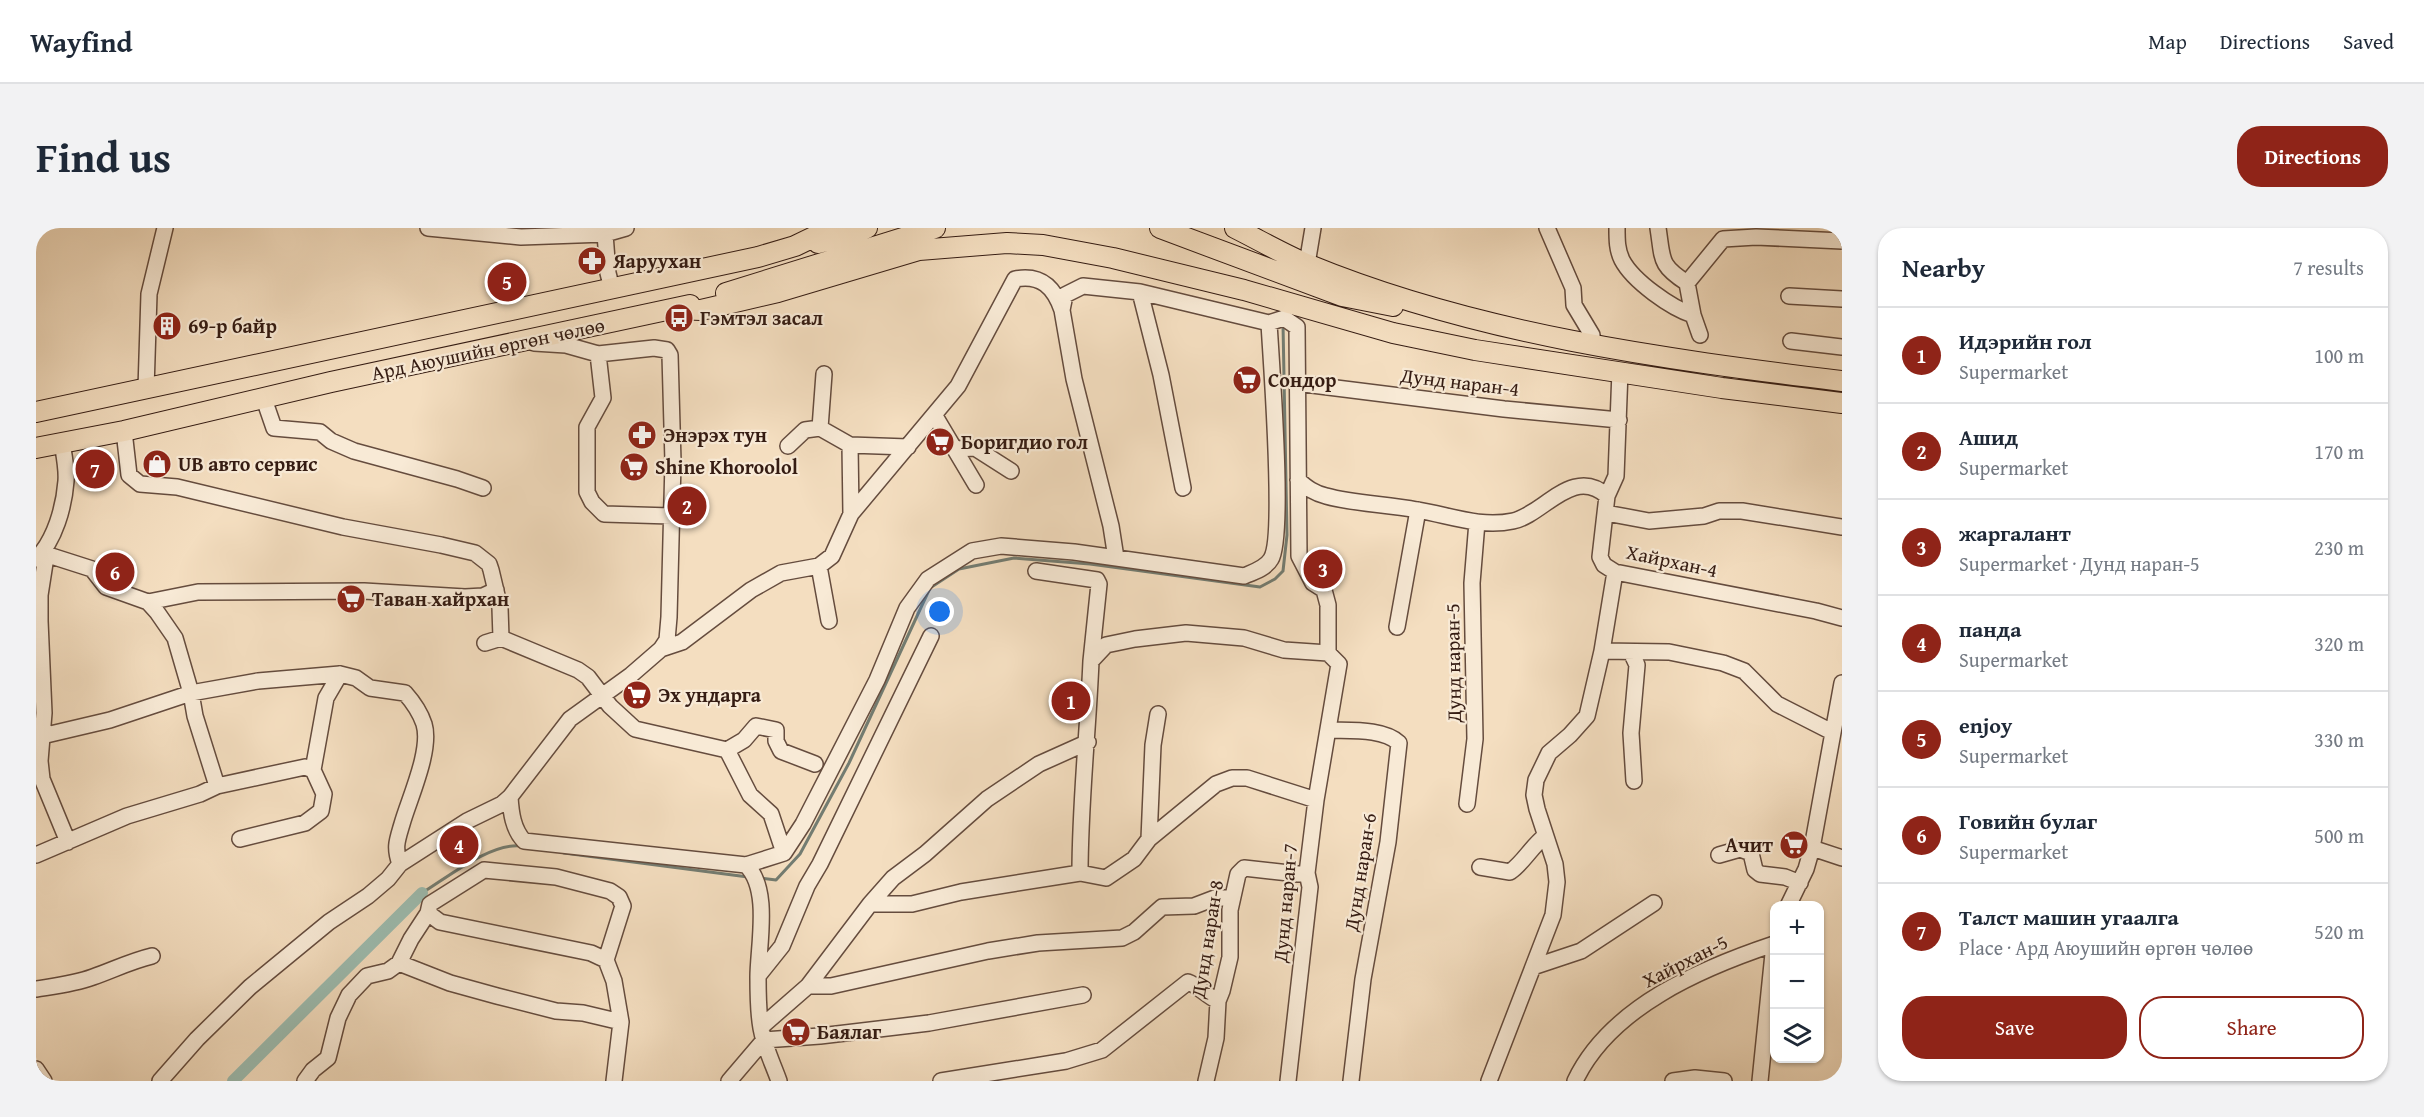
<!DOCTYPE html>
<html lang="en">
<head>
<meta charset="utf-8">
<style>
  :root { --surface:#fff; --page:#f2f2f3; --text:#1f2937; --muted:#747a83; --line:#e0e1e3; --accent:#8f2418 }
  body { margin:0; font-family:"Gentium Book Plus",serif; background:var(--page); color:var(--text) }
  .controls { position:absolute; right:18px; bottom:18px; display:grid; overflow:hidden; border-radius:12px; box-shadow:0 2px 4px #0004 }
  .controls button { width:54px; height:54px; display:grid; place-items:center; padding:0; border:0; border-bottom:2px solid var(--line); background:var(--surface); color:var(--text); font:30px sans-serif }
  .you { position:absolute; left:904px; top:384px; width:21px; height:21px; margin:-15px; border:4px solid #fff; border-radius:50%; background:#1a73e8; box-shadow:0 0 0 9px #1a73e833 }
  .badge { display:grid; place-items:center; width:39px; height:39px; border-radius:50%; background:var(--accent); color:#fff; font-size:20px; font-weight:700 }
  .pin { position:absolute; translate:-50% -50%; border:3px solid #fff; box-shadow:0 2px 6px #0006 }
  .list { margin:0; padding:0; list-style:none }
  h2 { display:flex; justify-content:space-between; align-items:center; height:78px; margin:0; padding:0 24px; font-size:26px }
  h2 small { font-size:20px; font-weight:400; color:var(--muted) }
  .list li { display:grid; grid-template-columns:39px 1fr auto; gap:18px; align-items:center; box-sizing:border-box; height:96px; padding:0 24px; border-top:2px solid var(--line) }
  .list b { display:block; font-size:22px; white-space:nowrap }
  .list p { margin:0; font-size:20px; white-space:nowrap; color:var(--muted) }
  .list em { font-size:20px; font-style:normal; color:var(--muted) }
  .actions { display:flex; gap:12px; padding:18px 24px }
  .actions a { flex:1; padding:14px 0; border:2px solid var(--accent); border-radius:24px; text-align:center; font-size:21px; color:var(--accent) }
  .actions .main { background:var(--accent); color:#fff }
  .icon { flex:none; width:33px; height:33px; fill:none; stroke:currentColor; stroke-width:2; stroke-linecap:round; stroke-linejoin:round }
  .map { position:relative; flex:none; width:1806px; height:853px; overflow:hidden; border-radius:24px }
  header { display:flex; align-items:center; gap:36px; box-sizing:border-box; height:84px; padding:0 30px; background:var(--surface); border-bottom:2px solid var(--line) }
  header strong { font-size:28px }
  nav { display:flex; gap:33px; margin-inline-start:auto; font-size:21px }
  .intro { display:flex; align-items:center; justify-content:space-between; box-sizing:border-box; height:144px; padding:0 36px }
  h1 { margin:0; font-size:42px }
  .button { padding:15px 27px; border-radius:24px; background:var(--accent); color:#fff; font-size:21px; font-weight:700 }
  main { display:flex; gap:36px; padding:0 36px }
  aside { flex:1; background:var(--surface); border-radius:24px; box-shadow:0 2px 4px #0004 }
  .map>svg:first-child { display:block }
</style>
</head>
<body>
<header>
<strong>Wayfind</strong>
<nav><a>Map</a><a>Directions</a><a>Saved</a></nav>
</header>
<div class="intro"><h1>Find us</h1><a class="button">Directions</a></div>
<main>
<div class="map">
<svg width="1806" height="853" viewBox="0 0 1806 853">
  <rect width="100%" height="100%" fill="#f4dec0"/>
  <filter id="stains"><feTurbulence type="fractalNoise" baseFrequency=".00333" numOctaves="4"/><feColorMatrix values="0 0 0 0 .2 0 0 0 0 .09 0 0 0 0 .02 0 0 0 .5 -.17"/></filter>
  <radialGradient id="worn" r=".72"><stop offset=".6" stop-color="#630" stop-opacity="0"/><stop offset="1" stop-color="#630" stop-opacity=".3"/></radialGradient>
  <g fill="none" stroke-linecap="round" stroke-linejoin="round">
    <path stroke="#737c71" stroke-width="3" d="M 528,625 L 712,649
      M 724,650 L 740,652 L 764,626 L 813,535 L 894,360 L 923,341 L 978,330 L 1054,336 L 1224,359 L 1239,351 L 1247,343 L 1251,307 L 1247,96
      M 386,665 C 412,649 455,614 486,618"/>
    <path stroke="#9cbcb0" stroke-width="12" d="M 197,853 L 386,665"/>
    <g stroke="#654c3e" stroke-width="18">
      <path id="minor" d="M 392,0 L 485,9 L 569,6
        M 1511,0 L 1537,60 L 1538,77 L 1556,107
        M 1581,0 C 1581,12 1581,22 1586,32 C 1597,53 1635,80 1657,87
        M 1622,0 C 1627,32 1623,37 1651,55
        M 1271,36 L 1277,0
        M 1651,55 L 1687,11 L 1720,9 L 1806,13
        M 1651,55 L 1657,87 L 1664,107
        M 576,61 L 572,45 L 569,6 L 590,0
        M 1104,64 L 1125,147 L 1147,260
        M 1753,68 L 1806,71
        M 1755,113 L 1806,119
        M 498,115 L 530,117 L 562,126 L 618,120 L 631,122 L 634,127 L 637,234 L 633,389 L 631,412 L 625,421 L 595,447 L 534,491 L 474,569 C 475,585 477,601 488,613 L 710,637 L 748,625 L 767,596 L 841,452 L 871,380 L 892,351 L 936,323 L 965,318 L 1038,324 L 1208,348 C 1218,344 1230,340 1235,331 C 1249,309 1235,132 1233,95 L 1248,90 L 1261,99 L 1263,328 L 1277,355 L 1288,362 L 1292,377 L 1292,425 L 1303,436 L 1280,572 L 1271,645 L 1274,659 L 1252,853
        M 562,126 L 567,170 L 551,199 L 551,264 L 556,274 L 568,286 L 635,288
        M 788,146 L 784,200 L 814,217 L 815,286
        M 1260,155 L 1468,181 L 1583,192
        M 110,161 L 113,66 L 129,0
        M 228,171 L 238,200 L 284,204 L 295,213 L 318,223 L 421,251 L 447,260
        M 899,188 L 940,257
        M 88,203 L 93,247 L 104,256 L 141,259 L 307,299 L 405,317 L 439,325 L 453,336 L 455,342 L 464,380 L 465,410 L 542,442 L 552,449 L 574,478 L 599,501 L 691,522 L 708,512 L 720,498 L 740,502 L 740,513 L 745,523 L 779,536
        M 814,217 L 872,219
        M 752,218 L 769,202 L 784,200
        M 920,221 L 939,220 L 975,243
        M 1262,252 C 1271,260 1278,265 1290,268 C 1319,276 1351,276 1381,282 C 1413,287 1444,300 1477,293 C 1507,287 1537,237 1571,268 L 1564,329 L 1568,337 L 1579,344 L 1780,383 L 1806,390
        M 1571,268 L 1580,248 L 1584,143
        M 1570,285 L 1613,293 L 1668,288 L 1683,283 L 1706,283 L 1806,299
        M 1080,330 L 1075,298 L 1038,151 L 1026,82 L 1029,67 L 1047,58 L 1104,64 L 1233,95
        M 0,331 C 19,312 28,279 30,253 C 31,241 28,227 26,215
        M 783,338 L 793,393
        M 1000,343 L 1061,352 L 1063,356 L 1055,433
        M 112,374 L 162,364 L 328,363 L 429,369 L 447,368 L 460,362
        M 1361,399 L 1382,282
        M 449,415 L 465,410
        M 625,421 L 646,414 L 715,362 L 745,345 L 783,338 L 796,328 L 815,286 L 922,158 L 979,51 C 1005,46 1018,59 1026,82
        M 1566,423 L 1633,424 L 1687,435 L 1708,443 L 1741,476 L 1796,504
        M 1595,424 L 1601,437 L 1595,505 L 1598,553
        M 1292,502 C 1313,503 1347,500 1363,515 L 1352,614 L 1327,751 L 1315,853
        M 6,508 L 74,492 L 155,465 L 222,453 L 304,446 L 320,450 L 334,460 L 369,465 C 377,474 384,484 388,496 C 396,522 373,571 366,596 C 361,613 358,619 364,636
        M 691,522 L 714,567 L 735,586 L 748,625
        M 277,542 L 290,470 L 304,446
        M 1431,576 L 1439,511 L 1436,355 L 1441,294
        M 1113,611 L 1117,517 L 1122,486
        M 32,614 L 6,551 L 4,533 L 8,485 L 4,393 L 4,367 L 9,335 L 6,325 L 56,341 L 70,359 L 112,374 L 121,384 L 139,410 L 155,465 L 159,488 L 181,558
        M 1776,620 L 1806,630
        M 0,627 L 91,588 L 164,566 L 181,558 L 269,539 L 277,542 L 288,566 L 285,583 L 269,595 L 204,611
        M 1683,627 L 1704,621 L 1715,625 L 1719,642 L 1724,646 L 1749,649 L 1764,655
        M 710,637 C 735,661 722,718 722,749 C 722,766 722,784 725,800 C 728,818 737,836 743,853
        M 1444,639 L 1474,644 C 1488,634 1495,619 1509,608
        M 1044,645 C 1044,574 1052,504 1055,433 L 1070,417 L 1099,411 L 1150,405 L 1208,410 L 1248,422 L 1292,425
        M 834,676 L 857,650 L 889,626 L 951,571 L 1003,536 L 1052,514
        M 1752,678 L 1770,641 L 1776,620 L 1806,455
        M 392,685 L 404,694 L 555,725 L 570,732 L 578,753 L 585,794 L 578,853
        M 363,735 L 414,755 L 461,768 L 520,783 L 547,785 L 585,794
        M 1497,739 L 1545,723 L 1618,675
        M 722,748 L 746,718 L 771,658 L 784,636 L 895,408
        M 772,758 L 795,758 L 952,723 L 1002,715 L 1086,710 L 1098,704 L 1126,679 L 1158,678 L 1179,670 L 1196,670
        M 0,761 C 19,758 38,756 57,749 C 77,742 95,733 116,728
        M 725,799 L 772,758 L 834,676 L 876,676 L 925,664 L 1044,645 L 1070,650 L 1098,631 L 1113,611 L 1180,556 L 1196,550 L 1211,550 L 1280,572
        M 0,841 L 8,853
        M 124,853 L 161,811 L 214,759 L 293,694 L 332,668 L 352,651 L 364,636 L 431,593 L 466,576 L 474,569
        M 269,853 L 277,842 L 292,830 L 302,790 L 313,767 L 331,748 L 352,743 L 363,735 L 375,711 L 392,685 L 394,676 L 448,642 L 520,649 L 574,663 L 583,669 L 587,678 L 570,732
        M 693,853 L 728,812 L 784,808 L 893,795 L 1047,767
        M 905,853 L 1030,833 L 1066,822 L 1152,754 C 1161,757 1171,768 1182,773
        M 1170,853 L 1180,810 L 1182,773 L 1186,763 L 1194,729 L 1194,682 L 1202,646 L 1208,640 L 1262,646 L 1271,645
        M 1453,853 L 1517,687 L 1521,654 L 1519,636 L 1501,581 L 1498,567 L 1500,552 L 1513,525 L 1534,507 L 1551,488 L 1566,423 L 1579,344
        M 1539,853 C 1574,779 1666,740 1738,716
        M 1637,853 L 1659,850 L 1688,853
        M 1724,853 L 1738,716"/>
    </g>
    <g stroke="#351c13" stroke-width="22">
      <path id="major" d="M 1124,0 L 1306,68 L 1357,78
        M 1199,0 C 1223,12 1247,26 1273,37 C 1441,106 1626,131 1806,153
        M 782,15 L 813,7 L 831,0
        M 690,65 L 899,0
        M 641,81 L 665,82 L 742,64 L 883,22 L 971,15 L 1007,17 L 1077,30 L 1208,62 L 1357,105 L 1439,122 L 1686,160 L 1806,175
        M 0,184 L 722,29 L 759,18 L 796,0
        M 0,220 L 88,203 L 295,154 L 654,77"/>
    </g>
    <use href="#minor" stroke="#f8ead6" stroke-width="15"/>
    <use href="#major" stroke="#f4dec0" stroke-width="20"/>
  </g>
  <defs>
    <g id="pharmacy-disc" transform="scale(1.5)"><circle r="9.5" fill="#8f2418" stroke="#f8ead6"/><path d="M-2-6h4v4h4v4h-4v4h-4v-4h-4v-4h4Z" fill="#fff"/></g>
    <g id="bus-disc" transform="scale(1.5)"><circle r="9.5" fill="#8f2418" stroke="#f8ead6"/><path d="M-5-6H5V4H4V6H2V4H-2V6H-4V4H-5ZM-3.5-4V0h7V-4ZM-3.5 1.2v1.5H-2V1.2ZM2 1.2v1.5H3.5V1.2Z" fill="#fff"/></g>
    <g id="building-disc" transform="scale(1.5)"><circle r="9.5" fill="#8f2418" stroke="#f8ead6"/><path d="M-4-6H4V6H1V3H-1V6H-4ZM-2.5-4.3h1.7v1.8h-1.7ZM.8-4.3h1.7v1.8H.8ZM-2.5-1h1.7V.8h-1.7ZM.8-1h1.7V.8H.8Z" fill="#fff"/></g>
    <g id="supermarket-disc" transform="scale(1.5)"><circle r="9.5" fill="#8f2418" stroke="#f8ead6"/><path d="M-6-5.5h2.5l.6 2H6L4.5 2H-2.5L-4.4-4H-6ZM-1.5 3.2a1.3 1.3 0 1 0 .1 0ZM3 3.2a1.3 1.3 0 1 0 .1 0Z" fill="#fff"/></g>
    <g id="shop-disc" transform="scale(1.5)"><circle r="9.5" fill="#8f2418" stroke="#f8ead6"/><path d="M-5-2.5h2.3a2.7 3.5 0 0 1 5.4 0H5L5.5 6h-11ZM-1.5-2.5h3a1.5 2.3 0 0 0-3 0Z" fill="#fff"/></g>
  </defs>
  <g fill-rule="evenodd">
    <use href="#pharmacy-disc" x="556" y="33"/>
    <use href="#bus-disc" x="643" y="90"/>
    <use href="#building-disc" x="131" y="98"/>
    <use href="#supermarket-disc" x="1211" y="152"/>
    <use href="#pharmacy-disc" x="606" y="207"/>
    <use href="#supermarket-disc" x="904" y="214"/>
    <use href="#shop-disc" x="121" y="236"/>
    <use href="#supermarket-disc" x="598" y="239"/>
    <use href="#supermarket-disc" x="315" y="371"/>
    <use href="#supermarket-disc" x="601" y="467"/>
    <use href="#supermarket-disc" x="1758" y="617"/>
    <use href="#supermarket-disc" x="760" y="804"/>
  </g>
  <g text-anchor="middle" stroke-width="4.5" stroke-linejoin="round" paint-order="stroke">
    <g font-size="20" font-weight="bold" fill="#351c13" stroke="#f8ead6" text-anchor="start">
      <text x="577" y="40">Яаруухан</text>
      <text x="664" y="97">Гэмтэл засал</text>
      <text x="152" y="105">69-р байр</text>
      <text x="1232" y="159">Сондор</text>
      <text x="627" y="214">Энэрэх тун</text>
      <text x="925" y="221">Боригдио гол</text>
      <text x="142" y="243">UB авто сервис</text>
      <text x="619" y="246">Shine Khoroolol</text>
      <text x="336" y="378">Таван хайрхан</text>
      <text x="622" y="474">Эх ундарга</text>
      <text x="1737" y="624" text-anchor="end">Ачит</text>
      <text x="781" y="811">Баялаг</text>
    </g>
    <g font-size="20" fill="#351c13" stroke="#f8ead6">
      <text transform="translate(452 121) rotate(-12)" y="7">Ард Аюушийн өргөн чөлөө</text>
      <text transform="translate(1424 154) rotate(7)" y="7">Дунд наран-4</text>
      <text transform="translate(1636 333) rotate(12)" y="7">Хайрхан-4</text>
      <text transform="translate(1417 435) rotate(-91)" y="7">Дунд наран-5</text>
      <text transform="translate(1324 644) rotate(-81)" y="7">Дунд наран-6</text>
      <text transform="translate(1249 675) rotate(-85)" y="7">Дунд наран-7</text>
      <text transform="translate(1171 711) rotate(-81)" y="7">Дунд наран-8</text>
      <text transform="translate(1649 733) rotate(-27)" y="7">Хайрхан-5</text>
    </g>
  </g>
  <rect width="100%" height="100%" filter="url(#stains)"/>
  <rect width="100%" height="100%" fill="url(#worn)"/>
</svg>
<div class="controls">
<button>+</button>
<button>−</button>
<button><svg class="icon" aria-label="layers" viewBox="0 0 24 24"><path d="M12 4l9 5-9 5-9-5zM3 14l9 5 9-5"/></svg></button>
</div>
<div class="you"></div>
<div class="pin badge" style="left:1035px;top:473px">1</div>
<div class="pin badge" style="left:651px;top:278px">2</div>
<div class="pin badge" style="left:1287px;top:341px">3</div>
<div class="pin badge" style="left:423px;top:617px">4</div>
<div class="pin badge" style="left:471px;top:54px">5</div>
<div class="pin badge" style="left:79px;top:344px">6</div>
<div class="pin badge" style="left:59px;top:241px">7</div>
</div>
<aside>
<h2>Nearby<small>7 results</small></h2>
<ul class="list">
<li><span class="badge">1</span><div><b>Идэрийн гол</b><p>Supermarket</p></div><em>100 m</em></li>
<li><span class="badge">2</span><div><b>Ашид</b><p>Supermarket</p></div><em>170 m</em></li>
<li><span class="badge">3</span><div><b>жаргалант</b><p>Supermarket · Дунд наран-5</p></div><em>230 m</em></li>
<li><span class="badge">4</span><div><b>панда</b><p>Supermarket</p></div><em>320 m</em></li>
<li><span class="badge">5</span><div><b>enjoy</b><p>Supermarket</p></div><em>330 m</em></li>
<li><span class="badge">6</span><div><b>Говийн булаг</b><p>Supermarket</p></div><em>500 m</em></li>
<li><span class="badge">7</span><div><b>Талст машин угаалга</b><p>Place · Ард Аюушийн өргөн чөлөө</p></div><em>520 m</em></li>
</ul>
<div class="actions"><a class="main">Save</a><a>Share</a></div>
</aside>
</main>
</body>
</html>
